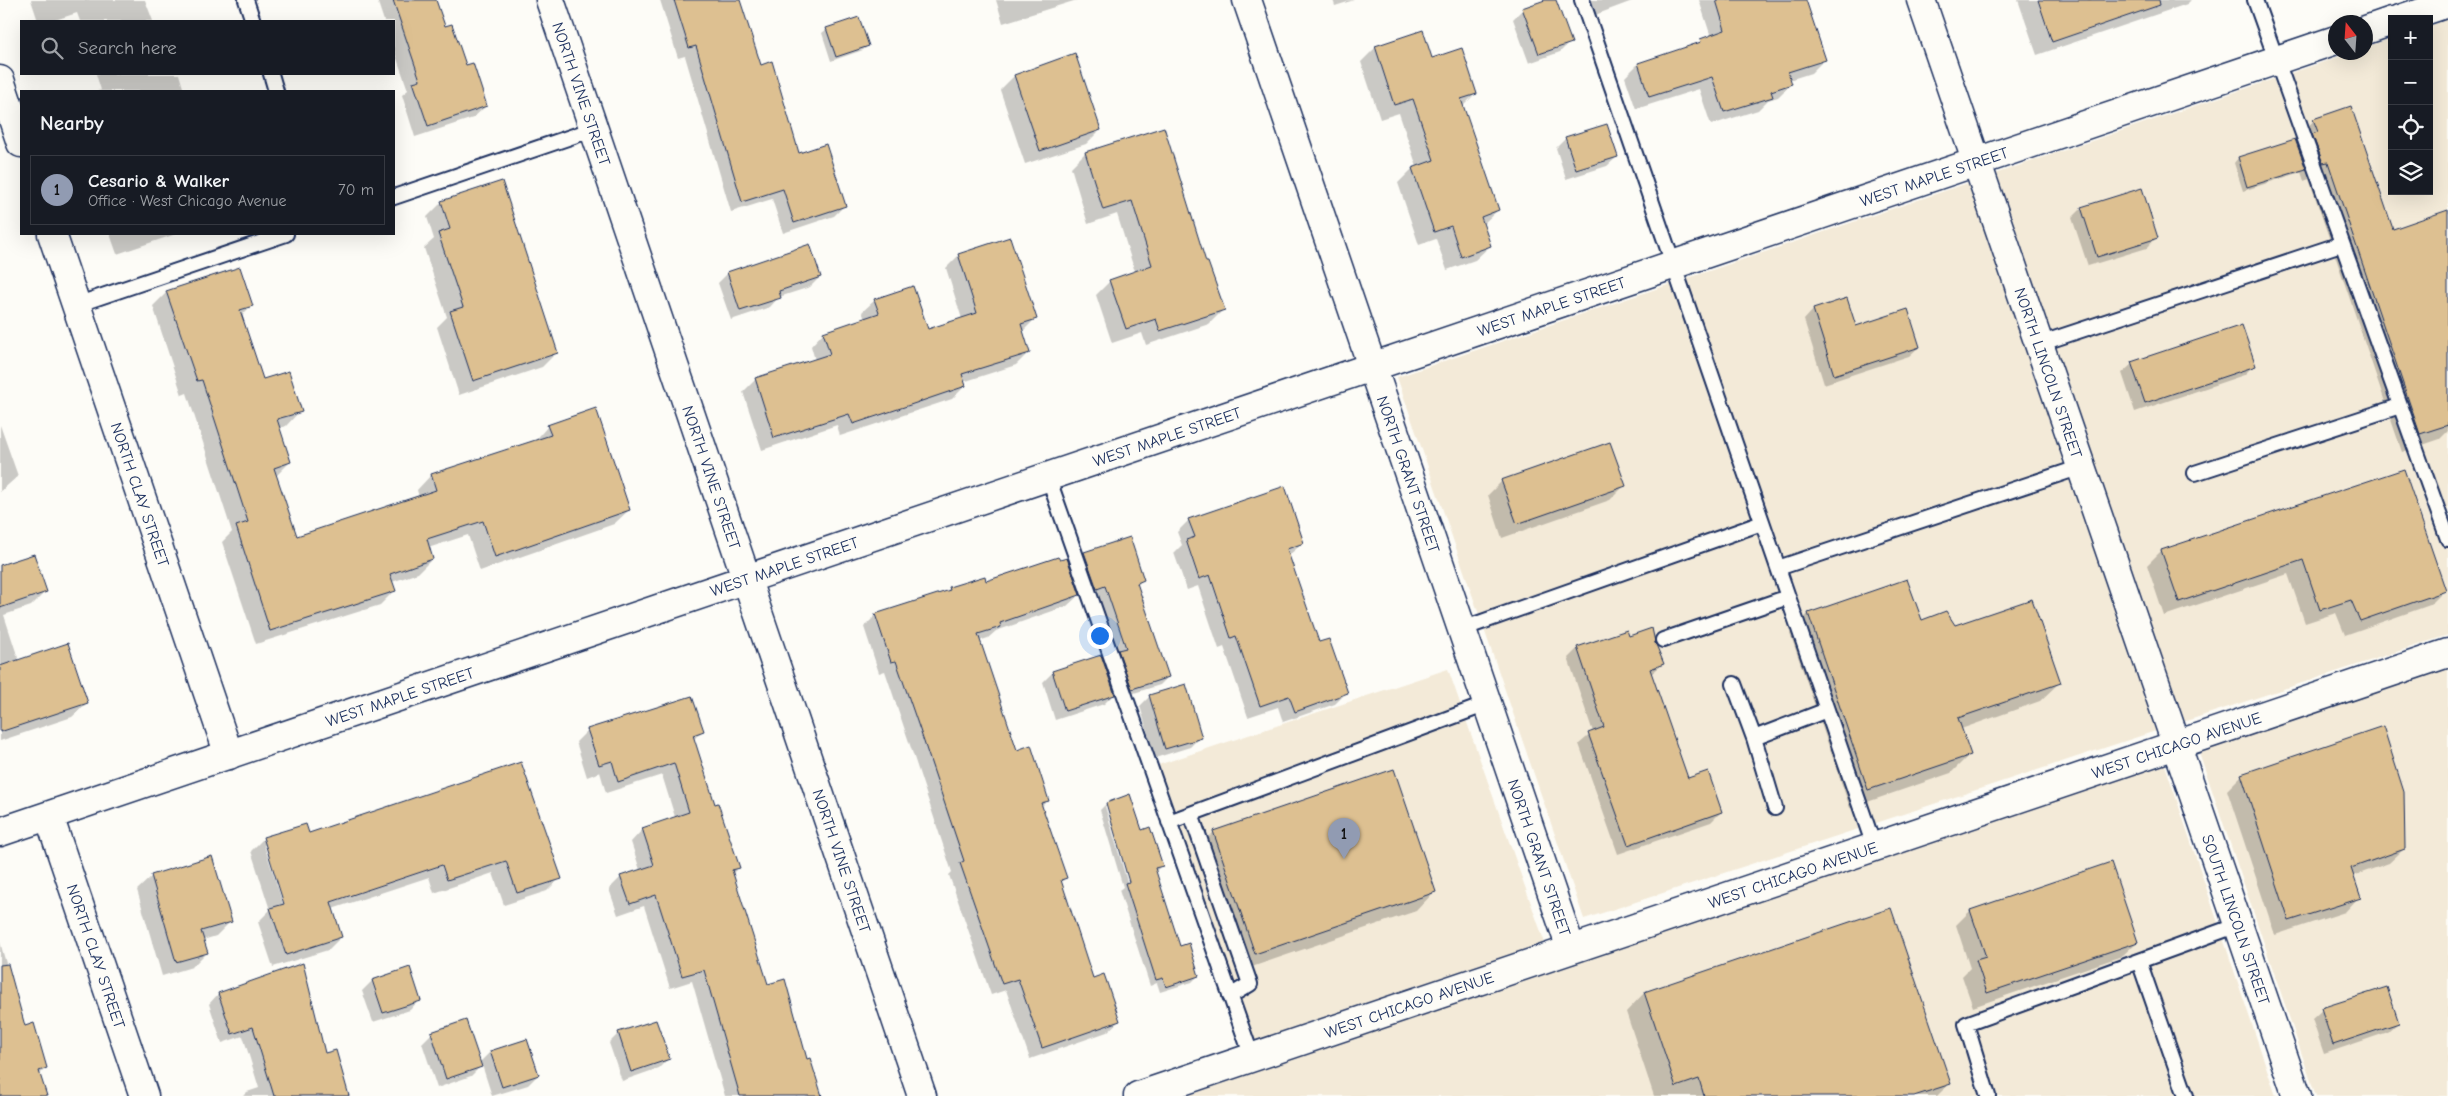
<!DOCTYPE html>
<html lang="en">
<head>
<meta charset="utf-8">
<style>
  :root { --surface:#171b24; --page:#20242c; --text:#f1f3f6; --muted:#9ea1a6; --line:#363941; --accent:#919bb2 }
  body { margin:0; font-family:"Comic Neue",sans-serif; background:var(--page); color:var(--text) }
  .controls { position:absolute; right:15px; top:15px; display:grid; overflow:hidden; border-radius:0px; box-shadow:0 5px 20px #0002 }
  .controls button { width:45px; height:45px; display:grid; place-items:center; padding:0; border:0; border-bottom:1px solid var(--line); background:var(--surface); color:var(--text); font:25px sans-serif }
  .compass { position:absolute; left:2328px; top:15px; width:45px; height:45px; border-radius:50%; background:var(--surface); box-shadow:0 5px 20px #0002; rotate:343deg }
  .you { position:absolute; left:1099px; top:635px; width:18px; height:18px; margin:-12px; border:4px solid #fff; border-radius:50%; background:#1a73e8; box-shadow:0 0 0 8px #1a73e833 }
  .badge { display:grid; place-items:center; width:32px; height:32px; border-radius:50%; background:var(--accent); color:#111; font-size:16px; font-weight:700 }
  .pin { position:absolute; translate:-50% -41px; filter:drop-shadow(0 1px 2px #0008) }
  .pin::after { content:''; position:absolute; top:26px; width:18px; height:15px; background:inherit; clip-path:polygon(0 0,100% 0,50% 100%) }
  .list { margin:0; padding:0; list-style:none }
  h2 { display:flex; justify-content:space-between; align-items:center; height:65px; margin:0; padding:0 20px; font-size:21px }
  h2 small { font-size:16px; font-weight:400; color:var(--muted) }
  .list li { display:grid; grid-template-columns:32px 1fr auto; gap:15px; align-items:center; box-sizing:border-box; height:70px; margin:0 10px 10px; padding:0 10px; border:1px solid var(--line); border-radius:0px }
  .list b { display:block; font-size:19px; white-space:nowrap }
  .list p { margin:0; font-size:16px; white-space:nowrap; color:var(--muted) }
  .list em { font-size:16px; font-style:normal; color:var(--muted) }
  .icon { flex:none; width:28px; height:28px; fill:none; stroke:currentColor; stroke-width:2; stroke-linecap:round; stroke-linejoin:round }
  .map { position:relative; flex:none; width:2448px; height:1096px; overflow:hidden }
  .search { position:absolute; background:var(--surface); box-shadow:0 5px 20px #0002; left:20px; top:20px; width:375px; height:55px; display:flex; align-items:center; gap:12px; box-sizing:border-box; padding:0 18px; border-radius:0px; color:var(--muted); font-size:19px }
  .panel { position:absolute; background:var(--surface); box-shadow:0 5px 20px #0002; left:20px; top:90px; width:375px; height:145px; border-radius:0px }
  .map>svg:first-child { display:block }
</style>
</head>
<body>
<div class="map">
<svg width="2448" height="1096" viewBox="0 0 2448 1096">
  <rect width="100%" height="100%" fill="#fdfcf7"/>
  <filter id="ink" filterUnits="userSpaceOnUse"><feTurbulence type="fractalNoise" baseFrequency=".02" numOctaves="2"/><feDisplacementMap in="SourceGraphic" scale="10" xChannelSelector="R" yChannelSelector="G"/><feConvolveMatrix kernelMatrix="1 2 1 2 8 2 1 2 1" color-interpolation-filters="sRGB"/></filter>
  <g filter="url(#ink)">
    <path fill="#f3ead8" d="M 2448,19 L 2448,635 L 1584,919 L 1397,377 L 2350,53 L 2366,52 L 2366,47 L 2392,38 L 2392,191 L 2429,191 L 2429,26 Z
      M 2448,667 L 2448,1096 L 2316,1096 L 2198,749 Z
      M 1448,669 L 1546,946 L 1255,1042 L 1158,765 Z
      M 2164,762 L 2276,1096 L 1186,1096 Z"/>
    <path fill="#0003" fill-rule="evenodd" d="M 31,0 L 145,0 L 153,21 L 80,21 L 77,13 L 52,21 L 38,21 Z
      M 377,0 L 435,0 L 445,27 L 486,106 L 473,118 L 415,137 L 402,95 L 408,90 L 394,50 L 394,21 L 384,21 Z
      M 660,0 L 739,0 L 760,66 L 798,154 L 845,205 L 834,216 L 783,233 L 772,199 L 731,212 L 685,56 L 678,58 Z
      M 996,0 L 1077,0 L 1003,23 Z
      M 1333,0 L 1354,0 L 1335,6 Z
      M 1549,0 L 1555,0 L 1570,42 L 1560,52 L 1529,63 L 1513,19 L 1523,9 Z
      M 1590,0 L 1635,0 L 1595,15 Z
      M 1699,0 L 1806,0 L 1824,60 L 1811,73 L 1789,80 L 1791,84 L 1778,97 L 1768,100 L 1758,110 L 1711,125 L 1699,89 L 1636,109 L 1625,77 L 1638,64 L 1695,46 L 1701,40 L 1711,37 Z
      M 2018,0 L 2191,0 L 2187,4 L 2037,55 Z
      M 827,29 L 868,46 L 863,50 L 831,61 L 822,33 Z
      M 1423,32 L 1432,60 L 1475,94 L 1462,107 L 1498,210 L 1482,225 L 1490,246 L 1475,260 L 1447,270 L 1436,239 L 1419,245 L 1398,183 L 1412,169 L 1417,167 L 1399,113 L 1380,119 L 1361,62 L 1375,48 Z
      M 96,74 L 179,74 L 184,91 L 97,91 L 101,90 Z
      M 1014,76 L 1100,130 L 1086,144 L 1025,164 L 1000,90 Z
      M 2314,120 L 2392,231 L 2448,212 L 2448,431 L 2440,439 L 2402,452 L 2309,179 L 2304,181 L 2301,172 L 2243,191 L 2234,163 L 2238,158 L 2296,140 Z
      M 1566,138 L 1617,157 L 1607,166 L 1566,179 L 1556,148 Z
      M 1085,153 L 1205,264 L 1223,310 L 1209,324 L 1146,345 L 1142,333 L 1112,343 L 1096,295 L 1110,281 L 1135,272 L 1117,214 L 1088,224 L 1071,167 Z
      M 442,202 L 556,353 L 542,367 L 459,395 L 437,327 L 447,317 L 424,248 L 434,239 L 427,217 Z
      M 2082,208 L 2156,238 L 2147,248 L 2088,266 L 2072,218 Z
      M 110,234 L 176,234 L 117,254 Z
      M 1009,239 L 1035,319 L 1022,332 L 1029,352 L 1016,365 L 963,382 L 965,386 L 952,399 L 840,436 L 837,425 L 762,450 L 743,392 L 756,379 L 815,360 L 811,346 L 823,333 L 865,319 L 862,312 L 875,300 L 927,331 L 962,319 L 946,268 L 958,256 Z
      M 728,273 L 820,277 L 810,287 L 779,297 L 770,307 L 731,320 L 718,283 Z
      M 167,292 L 251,306 L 241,316 L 263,381 L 300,411 L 286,426 L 279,428 L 290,462 L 276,476 L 296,538 L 419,497 L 417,490 L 431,475 L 534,442 L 548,426 L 629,510 L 614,524 L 480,571 L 468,535 L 428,548 L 432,559 L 418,573 L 392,582 L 395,590 L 380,605 L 256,644 L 222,542 L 232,532 L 187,393 L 182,395 L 153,306 Z
      M 1847,299 L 1856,327 L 1919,347 L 1909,356 L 1824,384 L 1804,320 L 1813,310 Z
      M 2132,364 L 2254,365 L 2244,375 L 2135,412 L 2122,373 Z
      M 0,425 L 18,476 L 0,492 Z
      M 2403,471 L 2444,591 L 2430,605 L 2345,635 L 2336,613 L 2305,623 L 2288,574 L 2164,616 L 2147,565 L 2161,551 Z
      M 1502,481 L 1624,486 L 1610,500 L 1502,538 L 1488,495 Z
      M 1189,520 L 1303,543 L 1288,556 L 1318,644 L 1346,693 L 1335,704 L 1283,722 L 1278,707 L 1248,717 L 1224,647 L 1219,649 L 1198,586 L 1187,590 L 1174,553 L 1182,545 L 1177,532 Z
      M 1129,538 L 1142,580 L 1137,586 L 1168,677 L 1160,685 L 1124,696 L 1111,659 L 1117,653 L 1097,593 L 1089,596 L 1076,561 L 1084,553 Z
      M 0,567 L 45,592 L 31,606 L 4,615 L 19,661 L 87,703 L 72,717 L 0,741 Z
      M 1907,580 L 1921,621 L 1955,627 L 2059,683 L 2040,701 L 1961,729 L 1969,755 L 1951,773 L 1850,808 L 1790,633 L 1808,614 Z
      M 985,582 L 1079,595 L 1067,606 L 996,631 L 988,638 L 979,641 L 1017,751 L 1048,800 L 1041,807 L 1066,878 L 1060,883 L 1092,980 L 1119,1021 L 1107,1032 L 1030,1059 L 1006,990 L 991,995 L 949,875 L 952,872 L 909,742 L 885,671 L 879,673 L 864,627 L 876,615 L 944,593 L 950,588 Z
      M 1653,643 L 1663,664 L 1651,674 L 1687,779 L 1721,812 L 1711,822 L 1618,854 L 1579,744 L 1593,732 L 1568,658 L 1578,648 Z
      M 1101,657 L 1114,694 L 1104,704 L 1055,720 L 1043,682 L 1052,673 Z
      M 1150,696 L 1200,737 L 1190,747 L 1155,758 L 1140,706 Z
      M 588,730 L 702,731 L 693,740 L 714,805 L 739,867 L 732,874 L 768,985 L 806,1061 L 821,1096 L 725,1096 L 692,981 L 670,988 L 644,906 L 618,915 L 609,889 L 621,877 L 640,870 L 631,842 L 643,829 L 675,817 L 662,775 L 606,793 L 600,772 L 587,777 L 576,742 Z
      M 521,763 L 560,878 L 547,891 L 504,905 L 493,873 L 434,893 L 429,877 L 332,909 L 341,937 L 328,950 L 273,967 L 258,922 L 270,910 L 251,851 L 264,838 L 309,834 ZM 264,845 L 267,845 L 287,909 L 285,910 Z
      M 2242,775 L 2404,849 L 2389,863 L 2353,876 L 2359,897 L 2345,912 L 2275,935 L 2227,790 Z
      M 1129,796 L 1141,832 L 1162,865 L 1155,872 L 1179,947 L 1198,976 L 1192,982 L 1160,992 L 1157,983 L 1150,986 L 1119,890 L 1123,887 L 1100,810 L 1106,804 ZM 1105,806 L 1108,806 L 1132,887 L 1129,888 Z
      M 1214,832 L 1434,892 L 1416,911 L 1237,972 L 1195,851 Z
      M 2110,863 L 2137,942 L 2122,956 L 1973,1007 L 1962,976 L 1970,968 L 1956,925 L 1970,911 Z
      M 152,876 L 230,922 L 216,936 L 203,940 L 206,953 L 192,967 L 162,976 L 137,890 Z
      M 1890,910 L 1950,1083 L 1937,1096 L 1654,1096 L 1626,1012 L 1644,993 Z
      M 0,942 L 24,1027 L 46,1068 L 39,1075 L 45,1096 L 0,1096 Z
      M 303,965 L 324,1054 L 348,1096 L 243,1096 L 247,1092 L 259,1088 L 243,1036 L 222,1043 L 209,1004 L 218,994 Z
      M 409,969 L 419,1000 L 410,1010 L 373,1022 L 362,991 L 372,981 Z
      M 2322,1010 L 2398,1023 L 2388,1032 L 2324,1054 L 2312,1019 Z
      M 432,1033 L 479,1063 L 490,1052 L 538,1075 L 528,1085 L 492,1096 L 482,1065 L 471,1076 L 437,1088 L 422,1043 Z
      M 619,1033 L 668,1059 L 659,1068 L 622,1081 L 609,1043 Z"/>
    <path fill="#ddc091" stroke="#1b2f5e" d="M 393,0 L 436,0 L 445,26 L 452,24 L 466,65 L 473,63 L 487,106 L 428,126 L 413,82 L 420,80 Z
      M 674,0 L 740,0 L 761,65 L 772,61 L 799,153 L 826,144 L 846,206 L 794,223 L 783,189 L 742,202 L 696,46 L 689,48 Z
      M 1545,0 L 1556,0 L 1572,43 L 1539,54 L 1522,8 Z
      M 1716,0 L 1806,0 L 1826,60 L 1788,72 L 1792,84 L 1771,91 L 1773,97 L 1724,112 L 1712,77 L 1649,97 L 1638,63 L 1701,42 L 1700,39 L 1725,30 Z
      M 2038,0 L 2159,0 L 2160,5 L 2052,42 Z
      M 859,17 L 869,46 L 836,57 L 826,28 Z
      M 1423,30 L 1432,58 L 1462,48 L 1477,94 L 1461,99 L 1499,210 L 1481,217 L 1491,246 L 1461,257 L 1451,226 L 1434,232 L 1412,168 L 1434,160 L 1413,99 L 1394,105 L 1375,46 Z
      M 1075,53 L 1101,130 L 1040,151 L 1014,75 Z
      M 2351,106 L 2393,229 L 2448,210 L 2448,425 L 2420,434 L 2328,162 L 2323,163 L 2312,134 L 2318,132 L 2313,119 Z
      M 1607,124 L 1618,157 L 1576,170 L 1565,137 Z
      M 1164,127 L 1206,262 L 1208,262 L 1225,310 L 1160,331 L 1156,319 L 1126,329 L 1109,280 L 1152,265 L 1132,201 L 1103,210 L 1085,152 Z
      M 2295,139 L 2306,169 L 2247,187 L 2238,157 Z
      M 502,181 L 558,353 L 473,381 L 450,311 L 463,307 L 438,233 L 450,229 L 441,201 Z
      M 2142,188 L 2158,238 L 2097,257 L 2081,207 Z
      M 1010,237 L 1037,319 L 1021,324 L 1030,353 L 962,374 L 966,386 L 910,405 L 853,424 L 849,414 L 774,438 L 755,378 L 830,354 L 823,332 L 879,313 L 874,299 L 913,286 L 928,329 L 977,313 L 958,254 Z
      M 810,244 L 821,277 L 779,291 L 781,298 L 740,311 L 727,272 Z
      M 240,267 L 253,306 L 240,310 L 263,379 L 289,371 L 302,412 L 277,419 L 291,462 L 274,468 L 297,536 L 436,490 L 431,474 L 551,435 L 547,425 L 596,408 L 630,510 L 495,557 L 483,521 L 427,539 L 433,559 L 390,574 L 396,591 L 270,631 L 236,526 L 248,522 L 202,380 L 197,381 L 166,291 Z
      M 1847,298 L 1856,326 L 1908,309 L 1920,347 L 1834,375 L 1813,309 Z
      M 2242,325 L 2256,366 L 2145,403 L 2131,362 Z
      M 1610,442 L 1626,486 L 1517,524 L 1501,480 Z
      M 2404,469 L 2446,591 L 2360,621 L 2351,600 L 2320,610 L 2303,560 L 2179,602 L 2161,550 Z
      M 1285,486 L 1304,543 L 1287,549 L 1319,642 L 1329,639 L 1348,693 L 1295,712 L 1289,696 L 1260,706 L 1236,636 L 1231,638 L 1210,575 L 1199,579 L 1186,540 L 1195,537 L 1188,519 Z
      M 1130,537 L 1144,580 L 1137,583 L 1169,677 L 1132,689 L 1118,650 L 1126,648 L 1105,586 L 1097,589 L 1084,552 Z
      M 34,554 L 47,592 L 0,608 L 0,565 Z
      M 1058,557 L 1060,560 L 1067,558 L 1080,595 L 1000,623 L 1001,627 L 978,634 L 1017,750 L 1031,745 L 1049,801 L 1041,803 L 1067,878 L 1061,880 L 1093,978 L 1104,974 L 1120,1021 L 1042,1048 L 1018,979 L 1002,984 L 960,863 L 964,861 L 920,730 L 896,661 L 891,662 L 875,614 L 950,590 L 949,587 L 985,576 L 986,581 Z
      M 1907,579 L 1922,620 L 1946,611 L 1955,625 L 2032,599 L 2061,683 L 1958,718 L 1971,755 L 1868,790 L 1808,613 Z
      M 1652,628 L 1655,642 L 1664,664 L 1650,669 L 1688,778 L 1708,771 L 1722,812 L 1628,845 L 1588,733 L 1604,727 L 1577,647 L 1627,630 L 1629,636 Z
      M 68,643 L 88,703 L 0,732 L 0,666 Z
      M 1101,655 L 1115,695 L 1065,711 L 1052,671 Z
      M 1186,684 L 1202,738 L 1165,749 L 1149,695 Z
      M 692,696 L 704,731 L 693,735 L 715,804 L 718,803 L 740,868 L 732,870 L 768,984 L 785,979 L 807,1059 L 810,1058 L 822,1096 L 740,1096 L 704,970 L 682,976 L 656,895 L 630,904 L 620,876 L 654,865 L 642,828 L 689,812 L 674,763 L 618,782 L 612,761 L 599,765 L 587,729 Z
      M 2383,726 L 2404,792 L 2405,849 L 2351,868 L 2361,898 L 2289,921 L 2241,774 Z
      M 521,762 L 562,879 L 517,893 L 506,861 L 447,880 L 442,865 L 331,902 L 342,937 L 286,955 L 270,908 L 284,904 L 263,837 L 306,824 L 309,833 Z
      M 1394,769 L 1436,892 L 1255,954 L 1213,831 Z
      M 1130,794 L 1142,830 L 1150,827 L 1163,866 L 1155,868 L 1180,946 L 1189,943 L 1199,976 L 1166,987 L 1163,978 L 1156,980 L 1125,883 L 1129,882 L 1106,803 Z
      M 212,856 L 232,922 L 201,931 L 208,953 L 176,962 L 151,875 Z
      M 2111,862 L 2138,942 L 1987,993 L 1976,960 L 1986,957 L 1970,910 Z
      M 1891,908 L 1951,1084 L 1914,1096 L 1704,1096 L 1699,1079 L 1676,1087 L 1644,992 Z
      M 303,963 L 325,1053 L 336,1050 L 349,1096 L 274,1096 L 253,1027 L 232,1034 L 218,993 Z
      M 8,964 L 25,1026 L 34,1023 L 47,1068 L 39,1071 L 47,1096 L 0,1096 L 0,965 Z
      M 410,967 L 421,1001 L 383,1013 L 372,980 Z
      M 2387,987 L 2399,1023 L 2333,1045 L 2321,1008 Z
      M 466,1020 L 482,1067 L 446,1079 L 431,1032 Z
      M 656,1020 L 670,1059 L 631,1072 L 618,1032 Z
      M 527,1039 L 539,1075 L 502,1087 L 490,1051 Z"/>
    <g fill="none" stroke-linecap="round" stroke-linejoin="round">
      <g stroke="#1b2f5e" stroke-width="18">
        <path id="service" d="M 246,0 L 253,21
          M 1582,0 L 1874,846
          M 2255,0 L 2448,539
          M 271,74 L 276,91
          M 394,197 L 594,129
          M 76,305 L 286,234
          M 2039,344 L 2341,244
          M 2195,473 L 2400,406
          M 1048,477 L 1252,1057
          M 1778,568 L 2081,467
          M 1462,629 L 1762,523
          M 1663,640 L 1788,597
          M 1734,684 L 1754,738 L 1827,710
          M 1754,738 L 1775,808
          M 1191,814 L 1250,984 L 1230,996
          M 1169,822 L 1487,704
          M 2139,961 L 2186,1096
          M 1988,1096 L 1966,1024 L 2238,925"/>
      </g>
      <g stroke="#1b2f5e" stroke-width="31">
        <g id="minor">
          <path id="s1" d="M 550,0 L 922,1096"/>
          <path id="s2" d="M 1247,0 L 1571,949"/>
          <path id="s3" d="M 1921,0 L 2297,1096"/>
          <path d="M 2400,19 L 2448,3"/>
          <path d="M 2366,30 L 2392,21"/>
          <path d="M 0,80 L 21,143"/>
          <path id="s4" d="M 52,234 L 229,755"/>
          <path id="s5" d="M 49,816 L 144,1096"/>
          <path id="s6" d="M 0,832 L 2336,40"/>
        </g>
      </g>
      <g stroke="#1b2f5e" stroke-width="31">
        <g id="secondary">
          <path id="s7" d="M 1138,1096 L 2448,653"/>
        </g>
      </g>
      <use href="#service" stroke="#fdfcf7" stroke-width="14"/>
      <use href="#minor" stroke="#fdfcf7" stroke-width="28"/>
      <use href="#secondary" stroke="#fdfcf7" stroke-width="28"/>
    </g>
  </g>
  <g text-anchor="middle" stroke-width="4" stroke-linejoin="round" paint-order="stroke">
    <g font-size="16" fill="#1b2f5e" stroke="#fdfcf7">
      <text dy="6" stroke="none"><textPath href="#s1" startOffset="99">NORTH VINE STREET</textPath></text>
      <text dy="6" stroke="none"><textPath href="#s6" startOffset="2042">WEST MAPLE STREET</textPath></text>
      <text dy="6" stroke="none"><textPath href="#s6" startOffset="1638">WEST MAPLE STREET</textPath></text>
      <text dy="6" stroke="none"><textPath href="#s3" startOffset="394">NORTH LINCOLN STREET</textPath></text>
      <text dy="6" stroke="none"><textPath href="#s6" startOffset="1232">WEST MAPLE STREET</textPath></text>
      <text dy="6" stroke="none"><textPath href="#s2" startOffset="501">NORTH GRANT STREET</textPath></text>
      <text dy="6" stroke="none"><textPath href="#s1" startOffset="504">NORTH VINE STREET</textPath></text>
      <text dy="6" stroke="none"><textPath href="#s4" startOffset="275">NORTH CLAY STREET</textPath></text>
      <text dy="6" stroke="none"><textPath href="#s6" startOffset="828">WEST MAPLE STREET</textPath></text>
      <text dy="6" stroke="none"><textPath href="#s6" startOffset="422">WEST MAPLE STREET</textPath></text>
      <text dy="6" stroke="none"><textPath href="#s7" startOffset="1096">WEST CHICAGO AVENUE</textPath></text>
      <text dy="6" stroke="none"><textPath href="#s2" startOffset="906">NORTH GRANT STREET</textPath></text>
      <text dy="6" stroke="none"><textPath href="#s1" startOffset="909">NORTH VINE STREET</textPath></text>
      <text dy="6" stroke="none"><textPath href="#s7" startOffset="691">WEST CHICAGO AVENUE</textPath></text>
      <text dy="6" stroke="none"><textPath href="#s3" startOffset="972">SOUTH LINCOLN STREET</textPath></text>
      <text dy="6" stroke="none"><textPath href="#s5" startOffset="148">NORTH CLAY STREET</textPath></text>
      <text dy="6" stroke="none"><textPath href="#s7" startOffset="286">WEST CHICAGO AVENUE</textPath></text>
    </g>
  </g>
</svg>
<div class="controls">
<button>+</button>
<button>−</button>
<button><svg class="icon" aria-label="locate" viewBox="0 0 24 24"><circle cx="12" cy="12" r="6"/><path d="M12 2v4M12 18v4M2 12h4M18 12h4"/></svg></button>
<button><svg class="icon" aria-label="layers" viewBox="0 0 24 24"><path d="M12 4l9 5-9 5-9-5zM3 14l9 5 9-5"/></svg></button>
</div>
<svg class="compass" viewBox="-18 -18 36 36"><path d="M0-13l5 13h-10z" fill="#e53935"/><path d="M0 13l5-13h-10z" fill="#9ea1a6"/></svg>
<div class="you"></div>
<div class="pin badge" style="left:1344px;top:859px">1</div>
<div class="search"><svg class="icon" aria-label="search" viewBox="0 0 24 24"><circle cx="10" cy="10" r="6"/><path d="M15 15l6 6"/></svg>Search here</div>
<section class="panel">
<h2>Nearby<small></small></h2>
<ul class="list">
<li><span class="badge">1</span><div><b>Cesario &amp; Walker</b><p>Office · West Chicago Avenue</p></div><em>70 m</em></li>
</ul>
</section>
</div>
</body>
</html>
